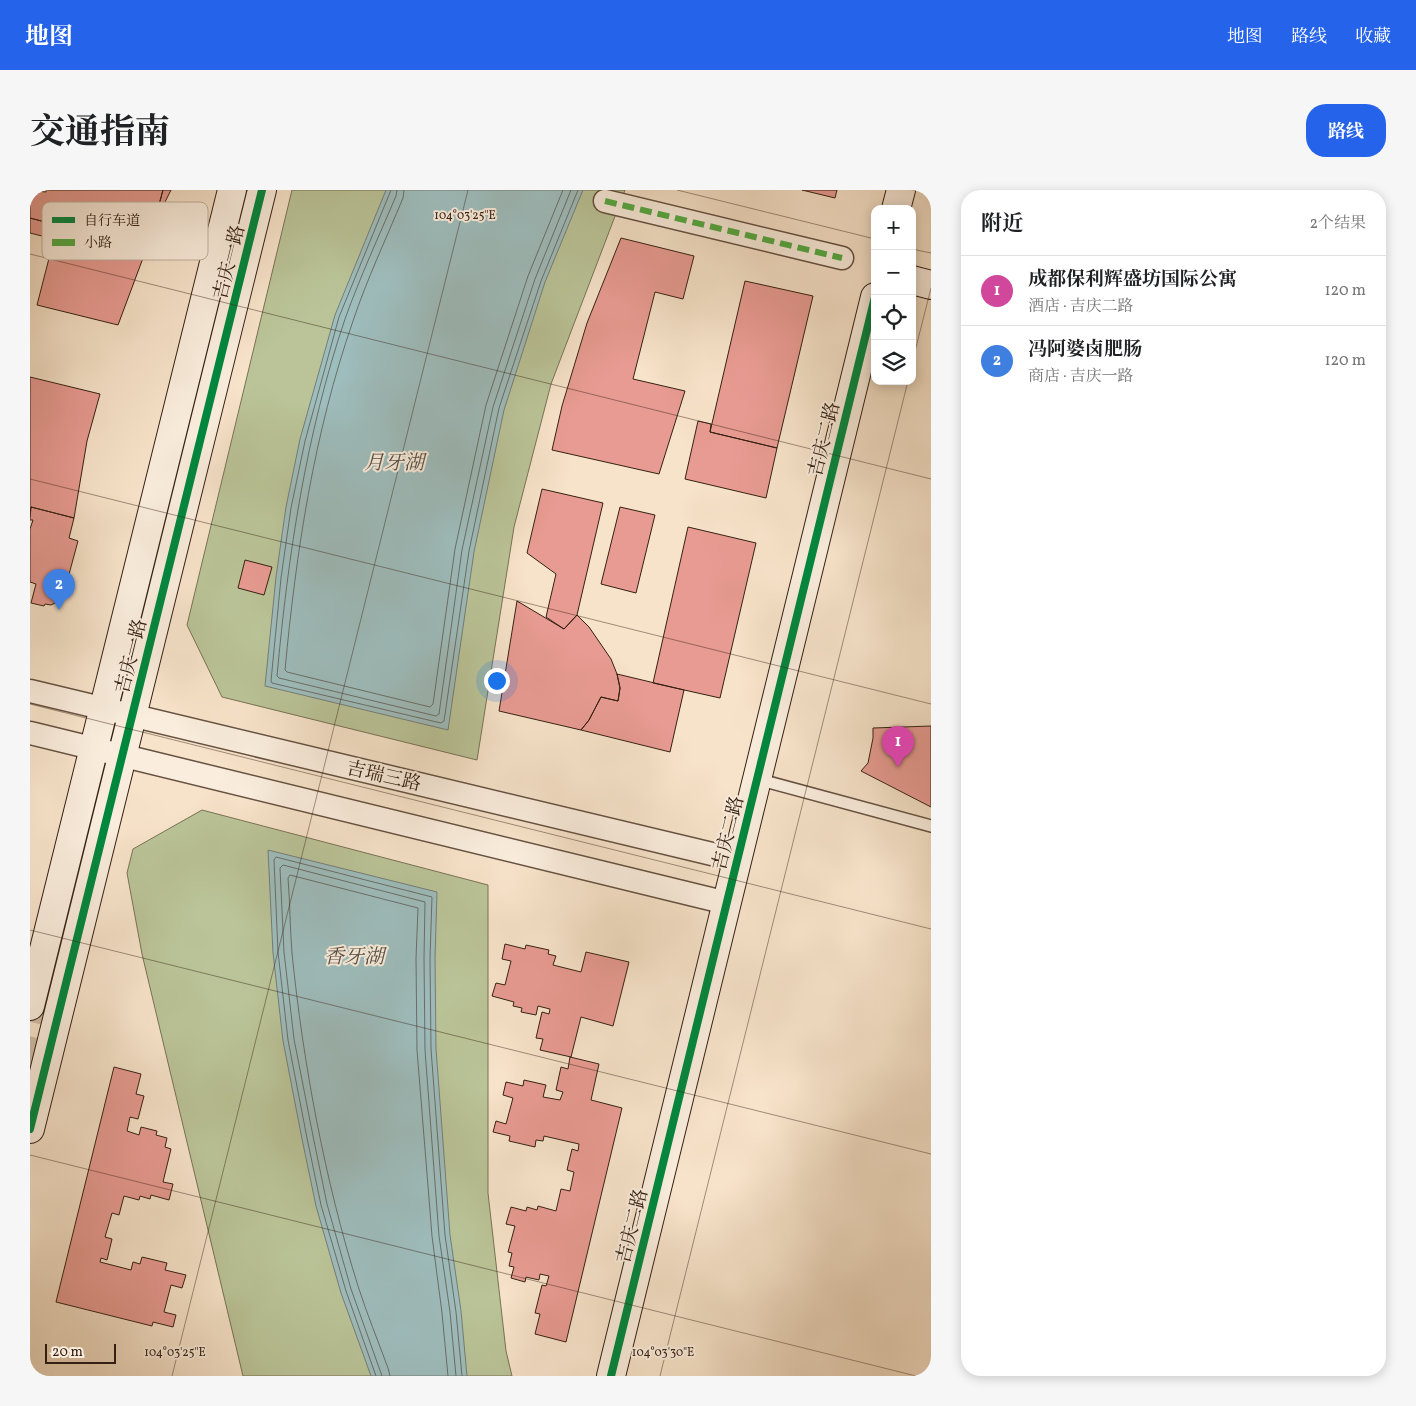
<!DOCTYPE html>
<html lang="zh">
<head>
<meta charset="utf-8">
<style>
  :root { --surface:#fff; --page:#f6f6f6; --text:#202124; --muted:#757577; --line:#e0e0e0; --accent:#2563eb }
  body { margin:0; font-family:Vollkorn,"Noto Serif SC",serif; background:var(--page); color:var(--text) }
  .controls { position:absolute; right:15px; top:15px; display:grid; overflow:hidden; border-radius:10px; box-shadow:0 2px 12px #0003 }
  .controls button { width:45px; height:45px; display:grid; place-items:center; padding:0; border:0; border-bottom:1px solid var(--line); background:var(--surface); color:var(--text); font:25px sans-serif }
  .scale { position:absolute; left:15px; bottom:12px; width:71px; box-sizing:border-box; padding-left:5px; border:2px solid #352013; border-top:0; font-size:14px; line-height:18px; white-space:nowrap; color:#352013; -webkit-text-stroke:4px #faeddd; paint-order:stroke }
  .you { position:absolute; left:466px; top:490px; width:18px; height:18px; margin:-12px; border:4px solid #fff; border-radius:50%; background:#1a73e8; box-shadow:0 0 0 8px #1a73e833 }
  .badge { display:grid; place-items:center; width:32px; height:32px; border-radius:50%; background:var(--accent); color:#fff; font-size:16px; font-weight:700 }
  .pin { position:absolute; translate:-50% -41px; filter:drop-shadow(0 1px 2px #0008) }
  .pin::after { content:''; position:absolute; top:26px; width:18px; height:15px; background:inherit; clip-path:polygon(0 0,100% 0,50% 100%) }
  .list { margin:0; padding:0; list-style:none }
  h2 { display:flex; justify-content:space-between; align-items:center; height:65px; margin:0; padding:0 20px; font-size:21px }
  h2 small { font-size:16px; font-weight:400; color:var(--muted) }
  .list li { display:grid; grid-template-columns:32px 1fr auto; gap:15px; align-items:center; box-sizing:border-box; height:70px; padding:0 20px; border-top:1px solid var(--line) }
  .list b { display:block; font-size:19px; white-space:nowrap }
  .list p { margin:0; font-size:16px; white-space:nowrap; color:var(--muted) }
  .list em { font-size:16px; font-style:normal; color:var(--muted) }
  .icon { flex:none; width:28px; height:28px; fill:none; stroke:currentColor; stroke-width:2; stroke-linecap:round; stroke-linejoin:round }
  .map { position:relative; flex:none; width:901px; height:1186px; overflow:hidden; border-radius:20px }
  header { display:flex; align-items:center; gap:30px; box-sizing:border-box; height:70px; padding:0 25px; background:var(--accent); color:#fff }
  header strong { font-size:24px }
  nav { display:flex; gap:28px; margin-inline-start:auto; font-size:18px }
  .intro { display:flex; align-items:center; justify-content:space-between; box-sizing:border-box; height:120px; padding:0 30px }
  h1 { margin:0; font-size:35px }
  .button { padding:12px 22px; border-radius:20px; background:var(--accent); color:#fff; font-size:18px; font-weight:700 }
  main { display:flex; gap:30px; padding:0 30px }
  aside { flex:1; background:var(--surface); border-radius:20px; box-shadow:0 2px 12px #0003 }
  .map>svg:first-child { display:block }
</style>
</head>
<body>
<header>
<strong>地图</strong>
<nav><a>地图</a><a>路线</a><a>收藏</a></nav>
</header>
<div class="intro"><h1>交通指南</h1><a class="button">路线</a></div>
<main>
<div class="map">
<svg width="901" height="1186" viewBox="0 0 901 1186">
  <rect width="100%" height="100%" fill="#f7e3ca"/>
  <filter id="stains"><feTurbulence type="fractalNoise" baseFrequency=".004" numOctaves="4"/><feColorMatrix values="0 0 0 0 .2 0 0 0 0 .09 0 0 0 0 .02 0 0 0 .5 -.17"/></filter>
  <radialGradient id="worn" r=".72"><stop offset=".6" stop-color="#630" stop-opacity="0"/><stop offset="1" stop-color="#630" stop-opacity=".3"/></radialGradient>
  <path fill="#bac498" stroke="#787256" d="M 262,0 L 595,0 L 521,194 L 484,337 L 447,570 L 192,507 L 157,435 Z
    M 172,620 L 458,695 L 458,1003 L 476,1161 L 482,1186 L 213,1186 L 112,764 L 97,683 L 103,659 Z"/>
  <path fill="#9ebdbd" stroke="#747e79" d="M 356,0 L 553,0 L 515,92 L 474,220 L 444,362 L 418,540 L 235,496 L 246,387 L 256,317 L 270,249 L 305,125 Z
    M 238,660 L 407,702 L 405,768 L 406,859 L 420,1045 L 431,1121 L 437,1186 L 341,1186 L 311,1103 L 286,1016 L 272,949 L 253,851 L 243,763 Z"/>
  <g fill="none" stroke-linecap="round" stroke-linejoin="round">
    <path stroke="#6a6e68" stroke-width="1" d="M 361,0 L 309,127 L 275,251 L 261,318 L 251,388 L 241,491 L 242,493 L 411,533 L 414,531 L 439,361 L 469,218 L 511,91 L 548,0
      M 367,0 L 366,6 C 349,46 330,87 315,129 C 276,244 258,365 247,486 L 249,488 L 406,526 L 409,524 L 432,360 L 463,217 L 505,89 L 541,0
      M 374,0 L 373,8 C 356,49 337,89 323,131 C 284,243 266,362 255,480 L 257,482 L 400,517 L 403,514 L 425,359 L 456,215 L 498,86 L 533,0
      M 346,1186 L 316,1101 L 291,1015 L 277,948 L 258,850 L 248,762 L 244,670 L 246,667 L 402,707 L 400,768 L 401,859 L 415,1045 L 426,1122 L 432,1186
      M 352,1186 L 321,1099 L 297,1014 L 283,946 L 264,849 L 254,762 L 250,678 L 253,675 L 395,712 L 394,768 L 395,860 L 409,1046 L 420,1122 L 426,1186
      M 360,1186 L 358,1178 C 348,1151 337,1124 328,1096 C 295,991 273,873 262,763 C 260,738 260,713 258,688 L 260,685 L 388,718 L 386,768 L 387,860 L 402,1046 L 412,1123 L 418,1186"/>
  </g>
  <path fill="#e89b92" stroke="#352013" d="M 0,0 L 16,2 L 16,0 L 133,0 L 124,33 L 119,31 L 113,53 L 109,52 L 108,55 L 103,58 L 98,57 L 98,60 L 83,57 L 87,39 L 84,38 L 78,58 L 52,51 L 57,31 L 51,29 L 46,49 L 20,43 L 25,23 L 21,22 L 19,33 L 0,28 Z
    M 133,0 L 141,0 L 131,20 L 88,135 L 7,115 L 24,49 L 0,43 L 0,28 L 19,33 L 21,22 L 25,23 L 20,43 L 46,49 L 51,29 L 57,31 L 52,51 L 78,58 L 84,38 L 87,39 L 83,57 L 98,60 L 98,57 L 103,58 L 108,55 L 109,52 L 113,53 L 119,31 L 124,33 Z
    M 772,0 L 807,0 L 805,8 Z
    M 591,48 L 664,66 L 653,109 L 625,102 L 603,189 L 655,201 L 629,284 L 522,260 L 532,216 L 557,133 Z
    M 715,91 L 783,106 L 747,258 L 680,242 Z
    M 0,187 L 70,204 L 57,251 L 44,328 L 1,317 L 0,322 Z
    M 668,231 L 681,234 L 680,242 L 747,258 L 736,308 L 655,289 Z
    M 512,299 L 573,313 L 547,425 L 534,439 L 516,427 L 526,384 L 497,363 Z
    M 1,317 L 44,328 L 39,348 L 48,351 L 38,388 L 34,387 L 29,409 L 26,408 L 25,413 L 21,415 L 15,414 L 14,416 L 1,413 L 6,394 L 0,392 L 0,339 L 3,330 L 0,330 Z
    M 590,317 L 625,325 L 606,403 L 571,394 Z
    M 658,337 L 726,353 L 690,508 L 623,493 Z
    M 215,370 L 242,377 L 234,405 L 208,398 Z
    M 487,411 L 534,439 L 547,425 L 559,437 L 581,469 L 587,484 L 590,498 L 588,511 L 571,507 L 559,530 L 551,540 L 469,521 Z
    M 587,484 L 654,500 L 640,562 L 551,540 L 559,530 L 571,507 L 588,511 L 590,498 Z
    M 901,536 L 901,617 L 831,581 L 838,573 L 843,548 L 843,538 Z
    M 475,754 L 495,759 L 496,755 L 519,760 L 518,764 L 526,766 L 523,775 L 551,782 L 556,762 L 599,772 L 583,836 L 551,827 L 541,867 L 510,860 L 513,849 L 506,848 L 512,822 L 519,824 L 520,819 L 508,816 L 506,825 L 491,822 L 492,818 L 483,816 L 484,812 L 462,806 L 466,793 L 475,795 L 481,771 L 472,769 Z
    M 540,867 L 569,874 L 561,910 L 592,918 L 536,1152 L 505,1144 L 510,1124 L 505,1123 L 512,1095 L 516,1096 L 519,1086 L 510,1084 L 509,1090 L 496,1087 L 495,1092 L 481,1088 L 484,1077 L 479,1076 L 482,1063 L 478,1062 L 485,1036 L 476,1034 L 481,1017 L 496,1021 L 497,1017 L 507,1020 L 508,1016 L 526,1021 L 531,999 L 540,1001 L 544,982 L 537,980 L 542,959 L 548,961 L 549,954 L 514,946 L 513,951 L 506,950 L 505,957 L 479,951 L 480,946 L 463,942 L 466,931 L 476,934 L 483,908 L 473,905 L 476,892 L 493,896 L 494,890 L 516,895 L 513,907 L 530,910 L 533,902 L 526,900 L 531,877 L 538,879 Z
    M 84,877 L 111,884 L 106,904 L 114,906 L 108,929 L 100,927 L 97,941 L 109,945 L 111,937 L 127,941 L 126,945 L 137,948 L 135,957 L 141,959 L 133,992 L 143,994 L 139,1010 L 121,1005 L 120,1009 L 110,1006 L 109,1010 L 94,1006 L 89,1025 L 82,1023 L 75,1047 L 82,1049 L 77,1070 L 71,1068 L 70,1072 L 101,1080 L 103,1072 L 110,1074 L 112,1067 L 137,1073 L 135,1080 L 156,1085 L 152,1098 L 141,1095 L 134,1122 L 146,1125 L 143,1137 L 123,1132 L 122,1136 L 26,1112 Z"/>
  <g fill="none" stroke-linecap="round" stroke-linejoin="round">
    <path stroke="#d0bca5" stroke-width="28" stroke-dasharray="28 14" stroke-linecap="butt" d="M 0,875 L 217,0"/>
    <g stroke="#665141" stroke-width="14">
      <path id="lane" d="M 727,589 L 901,636"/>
    </g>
    <g stroke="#665141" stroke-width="25">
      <path id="street" d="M 575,11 L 812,68
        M 0,501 L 707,670
        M 0,543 L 697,713"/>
    </g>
    <g stroke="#352013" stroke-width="30">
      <path id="secondary" d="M 866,19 L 871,0
        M 882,90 L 901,95
        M 0,816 L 202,0
        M 0,939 L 232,0
        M 581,1186 L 845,107"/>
    </g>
    <use href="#lane" stroke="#faeddd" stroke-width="11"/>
    <use href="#street" stroke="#faeddd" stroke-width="22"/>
    <use href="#secondary" stroke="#faeddd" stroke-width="28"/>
    <path stroke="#54aa42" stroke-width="6" stroke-dasharray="12 6" stroke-linecap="butt" d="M 575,11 L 812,68"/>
    <g stroke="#faeddd" stroke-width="11">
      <path id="cycleway" d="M 0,939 L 232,0
        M 581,1186 L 845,107"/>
    </g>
    <use href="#cycleway" stroke="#00873e" stroke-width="8"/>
  </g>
  <path fill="none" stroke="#352013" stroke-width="1" stroke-opacity="0.45" d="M 647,0 L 845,49M 882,59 L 901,63M 0,64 L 901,289M 882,173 L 901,98M 0,289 L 901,514M 0,514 L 901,739M 0,740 L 901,964M 0,965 L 886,1186M 142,1186 L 438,0M 630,1186 L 878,191"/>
  <g text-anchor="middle" stroke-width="4" stroke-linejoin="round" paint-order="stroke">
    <g font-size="19" fill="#352013" stroke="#faeddd">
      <text transform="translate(198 72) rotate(-76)" y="7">吉庆一路</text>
      <text transform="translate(793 249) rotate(-76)" y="7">吉庆二路</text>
      <text transform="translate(100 466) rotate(-76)" y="7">吉庆一路</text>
      <text transform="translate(354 585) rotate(13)" y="7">吉瑞三路</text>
      <text transform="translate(697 643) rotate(-76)" y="7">吉庆二路</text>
      <text transform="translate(601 1036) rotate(-76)" y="7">吉庆二路</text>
    </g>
    <g font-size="20" font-style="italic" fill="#544f46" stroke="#faeddd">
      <text x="364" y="279">月牙湖</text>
      <text x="324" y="773">香牙湖</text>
    </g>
  </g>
  <rect x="12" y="12" width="166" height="58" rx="8" fill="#faeddd" stroke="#bfb0a0" stroke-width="1"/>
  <rect x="22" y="27" width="23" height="6" fill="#00873e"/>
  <rect x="22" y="49" width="23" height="7" fill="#54aa42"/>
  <g font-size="14" fill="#352013">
    <text x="54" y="35">自行车道</text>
    <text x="54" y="57">小路</text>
  </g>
  <g font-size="12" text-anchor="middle" fill="#352013" stroke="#faeddd" stroke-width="4" stroke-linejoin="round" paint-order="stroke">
    <text x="435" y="29">104°03'25"E</text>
    <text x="145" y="1166">104°03'25"E</text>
    <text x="633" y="1166">104°03'30"E</text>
  </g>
  <rect width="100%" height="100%" filter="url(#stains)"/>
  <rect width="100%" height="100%" fill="url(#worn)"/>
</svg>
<div class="controls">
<button>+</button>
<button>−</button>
<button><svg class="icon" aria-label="locate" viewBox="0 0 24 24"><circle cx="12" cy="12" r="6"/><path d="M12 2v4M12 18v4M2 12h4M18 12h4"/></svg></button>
<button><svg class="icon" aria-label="layers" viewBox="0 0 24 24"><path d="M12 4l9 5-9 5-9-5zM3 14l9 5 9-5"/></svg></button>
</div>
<div class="scale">20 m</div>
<div class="you"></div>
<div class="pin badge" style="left:868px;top:577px;background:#d1479c">1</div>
<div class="pin badge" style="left:29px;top:420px;background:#3f7fe0">2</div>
</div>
<aside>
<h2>附近<small>2个结果</small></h2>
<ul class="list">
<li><span class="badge" style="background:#d1479c">1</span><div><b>成都保利辉盛坊国际公寓</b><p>酒店 · 吉庆二路</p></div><em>120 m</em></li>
<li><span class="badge" style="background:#3f7fe0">2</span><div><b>冯阿婆卤肥肠</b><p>商店 · 吉庆一路</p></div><em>120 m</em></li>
</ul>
</aside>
</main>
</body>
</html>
